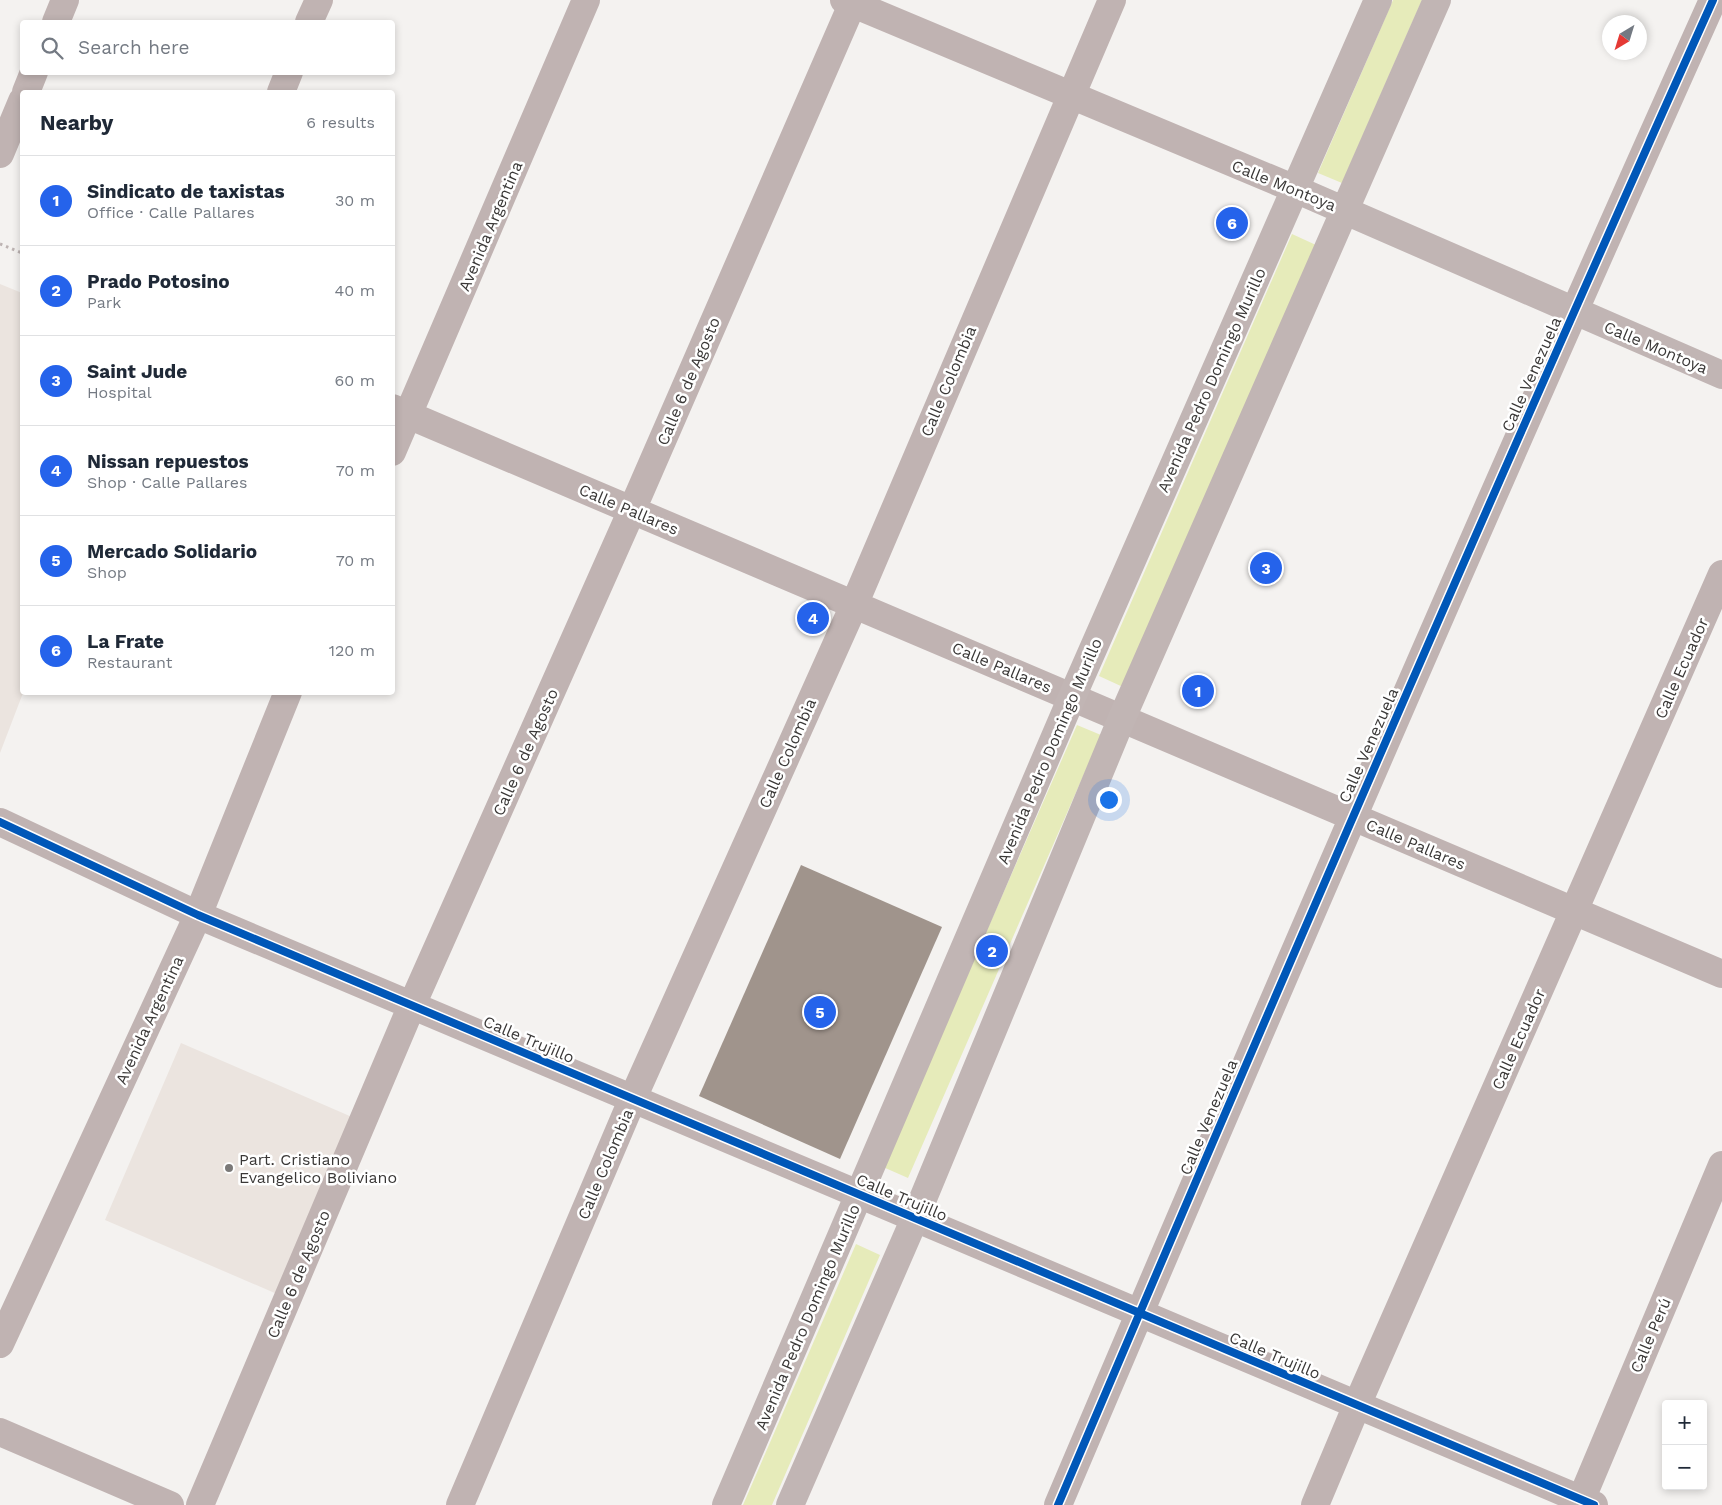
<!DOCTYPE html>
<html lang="en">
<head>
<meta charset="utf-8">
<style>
  :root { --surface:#fff; --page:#f2f2f3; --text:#1f2937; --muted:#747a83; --line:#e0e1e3; --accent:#2563eb }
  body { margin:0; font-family:"Work Sans",sans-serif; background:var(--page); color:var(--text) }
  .controls { position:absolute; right:15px; bottom:15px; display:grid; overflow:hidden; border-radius:5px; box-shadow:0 2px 8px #0003 }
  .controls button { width:45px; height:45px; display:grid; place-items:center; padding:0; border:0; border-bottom:1px solid var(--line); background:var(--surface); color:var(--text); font:25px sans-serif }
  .compass { position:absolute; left:1602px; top:15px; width:45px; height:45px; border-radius:50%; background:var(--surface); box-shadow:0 2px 8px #0003; rotate:218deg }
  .you { position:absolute; left:1108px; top:799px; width:18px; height:18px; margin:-12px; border:4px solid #fff; border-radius:50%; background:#1a73e8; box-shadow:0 0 0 8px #1a73e833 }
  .badge { display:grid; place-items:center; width:32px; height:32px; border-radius:50%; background:var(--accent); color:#fff; font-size:16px; font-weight:700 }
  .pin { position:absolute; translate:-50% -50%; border:2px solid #fff; box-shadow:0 1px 5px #0006 }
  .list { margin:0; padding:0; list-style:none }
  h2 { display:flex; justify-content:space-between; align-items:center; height:65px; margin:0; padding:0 20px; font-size:21px }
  h2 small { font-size:16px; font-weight:400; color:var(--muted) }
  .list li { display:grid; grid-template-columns:32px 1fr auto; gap:15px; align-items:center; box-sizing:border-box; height:90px; padding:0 20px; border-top:1px solid var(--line) }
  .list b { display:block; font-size:19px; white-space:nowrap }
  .list p { margin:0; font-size:16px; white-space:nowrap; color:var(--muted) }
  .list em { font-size:16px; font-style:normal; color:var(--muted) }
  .icon { flex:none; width:28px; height:28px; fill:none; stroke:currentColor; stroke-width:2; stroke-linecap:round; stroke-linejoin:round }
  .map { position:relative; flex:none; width:1722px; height:1505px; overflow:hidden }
  .search { position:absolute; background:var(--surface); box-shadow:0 2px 8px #0003; left:20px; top:20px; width:375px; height:55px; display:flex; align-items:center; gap:12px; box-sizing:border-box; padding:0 18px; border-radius:5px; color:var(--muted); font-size:19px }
  .panel { position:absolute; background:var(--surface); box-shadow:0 2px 8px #0003; left:20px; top:90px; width:375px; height:605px; border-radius:5px }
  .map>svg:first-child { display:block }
</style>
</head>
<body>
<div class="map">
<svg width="1722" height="1505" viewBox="0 0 1722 1505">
  <rect width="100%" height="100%" fill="#f4f2f0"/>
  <path fill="#ebe4df" d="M 0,284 L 22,293 L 23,693 L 0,753 Z
    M 181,1043 L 352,1117 L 277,1294 L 105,1220 Z"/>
  <path fill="#e6ebba" d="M 1393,0 L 1422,0 L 1342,183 L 1318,173 Z
    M 1292,234 L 1316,245 L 1123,687 L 1099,676 Z
    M 1077,725 L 1101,735 L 908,1178 L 883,1167 Z
    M 856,1244 L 880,1255 L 772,1505 L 743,1505 Z"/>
  <path fill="#a0948c" d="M 801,865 L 942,927 L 840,1159 L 699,1096 Z"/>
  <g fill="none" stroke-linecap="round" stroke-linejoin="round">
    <path stroke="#bdb4b3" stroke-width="3" stroke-dasharray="2.5 4" stroke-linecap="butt" d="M 0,244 L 22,253"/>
    <path stroke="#c0b3b2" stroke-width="28" d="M 844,0 L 1295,189
      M 56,22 L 65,0
      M 309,22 L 319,0
      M 26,92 L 34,72
      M 281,92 L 289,72
      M 0,154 L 22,101
      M 392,408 L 1722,974
      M 392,452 L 586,0
      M 0,822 L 198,915 L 1594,1505
      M 0,1344 L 198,915 L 288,692
      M 0,1432 L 170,1505
      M 200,1505 L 412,1005 L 632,510 L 854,0
      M 460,1505 L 633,1098 L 854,605 L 1112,0
      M 1058,1505 C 1272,1001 1489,499 1713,0
      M 1315,1505 L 1357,1405 L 1722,574
      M 1579,1505 L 1722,1165"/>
    <path stroke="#c1b5b4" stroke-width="28" d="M 1295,189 L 1722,375
      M 726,1505 L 1072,697 L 1378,0
      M 790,1505 L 915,1218 L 1122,718 L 1437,0"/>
    <g stroke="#fff" stroke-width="11">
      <path id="cycleway" d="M 0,822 L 198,915 L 1594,1505
        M 1058,1505 C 1272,1001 1489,499 1713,0"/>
    </g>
    <use href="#cycleway" stroke="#0057b8" stroke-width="8"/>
  </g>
  <circle fill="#7b7978" stroke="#fff" stroke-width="2" cx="229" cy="1168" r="5"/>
  <g text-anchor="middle" stroke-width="5" stroke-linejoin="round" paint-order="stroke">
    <g font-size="16" fill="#3a3837" stroke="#fff">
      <text transform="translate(1284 185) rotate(22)" y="6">Calle Montoya</text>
      <text transform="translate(490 226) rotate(-67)" y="6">Avenida Argentina</text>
      <text transform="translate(1656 347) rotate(23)" y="6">Calle Montoya</text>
      <text transform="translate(1531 374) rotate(-66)" y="6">Calle Venezuela</text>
      <text transform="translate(1211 380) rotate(-66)" y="6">Avenida Pedro Domingo Murillo</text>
      <text transform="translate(688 381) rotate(-67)" y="6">Calle 6 de Agosto</text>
      <text transform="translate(948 381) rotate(-67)" y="6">Calle Colombia</text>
      <text transform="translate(629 509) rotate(23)" y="6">Calle Pallares</text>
      <text transform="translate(1002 667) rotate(23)" y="6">Calle Pallares</text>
      <text transform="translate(1681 668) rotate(-66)" y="6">Calle Ecuador</text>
      <text transform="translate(1368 745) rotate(-66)" y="6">Calle Venezuela</text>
      <text transform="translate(1049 751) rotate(-67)" y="6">Avenida Pedro Domingo Murillo</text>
      <text transform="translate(525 752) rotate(-66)" y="6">Calle 6 de Agosto</text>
      <text transform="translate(787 753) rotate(-66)" y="6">Calle Colombia</text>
      <text transform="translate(1416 844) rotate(23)" y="6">Calle Pallares</text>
      <text transform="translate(149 1020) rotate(-65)" y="6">Avenida Argentina</text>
      <text transform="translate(529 1039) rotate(23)" y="6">Calle Trujillo</text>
      <text transform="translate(1518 1039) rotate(-66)" y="6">Calle Ecuador</text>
      <text transform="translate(1208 1117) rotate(-67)" y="6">Calle Venezuela</text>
      <text transform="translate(605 1164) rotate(-67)" y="6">Calle Colombia</text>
      <text transform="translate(902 1197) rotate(23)" y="6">Calle Trujillo</text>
      <text transform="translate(298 1274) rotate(-67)" y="6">Calle 6 de Agosto</text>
      <text transform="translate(807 1317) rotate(-67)" y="6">Avenida Pedro Domingo Murillo</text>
      <text transform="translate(1650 1335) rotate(-67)" y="6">Calle Perú</text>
      <text transform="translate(1275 1355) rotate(23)" y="6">Calle Trujillo</text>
    </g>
    <g font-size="16" fill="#3a3837" stroke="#fff" text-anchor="start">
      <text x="239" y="1165">Part. Cristiano<tspan x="239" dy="18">Evangelico Boliviano</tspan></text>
    </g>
  </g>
</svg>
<div class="controls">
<button>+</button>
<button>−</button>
</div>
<svg class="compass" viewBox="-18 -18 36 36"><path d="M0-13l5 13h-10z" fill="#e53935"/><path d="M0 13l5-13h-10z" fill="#747a83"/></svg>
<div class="you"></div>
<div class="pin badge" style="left:1198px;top:691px">1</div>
<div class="pin badge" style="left:992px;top:951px">2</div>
<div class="pin badge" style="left:1266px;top:568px">3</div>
<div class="pin badge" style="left:813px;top:618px">4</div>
<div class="pin badge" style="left:820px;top:1012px">5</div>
<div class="pin badge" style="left:1232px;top:223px">6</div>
<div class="search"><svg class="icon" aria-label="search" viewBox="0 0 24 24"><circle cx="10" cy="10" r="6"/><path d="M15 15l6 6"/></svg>Search here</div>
<section class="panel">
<h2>Nearby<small>6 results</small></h2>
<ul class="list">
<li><span class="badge">1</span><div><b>Sindicato de taxistas</b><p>Office · Calle Pallares</p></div><em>30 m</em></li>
<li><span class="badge">2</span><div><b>Prado Potosino</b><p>Park</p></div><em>40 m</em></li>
<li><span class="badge">3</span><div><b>Saint Jude</b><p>Hospital</p></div><em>60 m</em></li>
<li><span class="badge">4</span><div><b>Nissan repuestos</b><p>Shop · Calle Pallares</p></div><em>70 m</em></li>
<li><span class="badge">5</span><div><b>Mercado Solidario</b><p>Shop</p></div><em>70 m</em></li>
<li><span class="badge">6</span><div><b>La Frate</b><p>Restaurant</p></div><em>120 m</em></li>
</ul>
</section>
</div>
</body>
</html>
